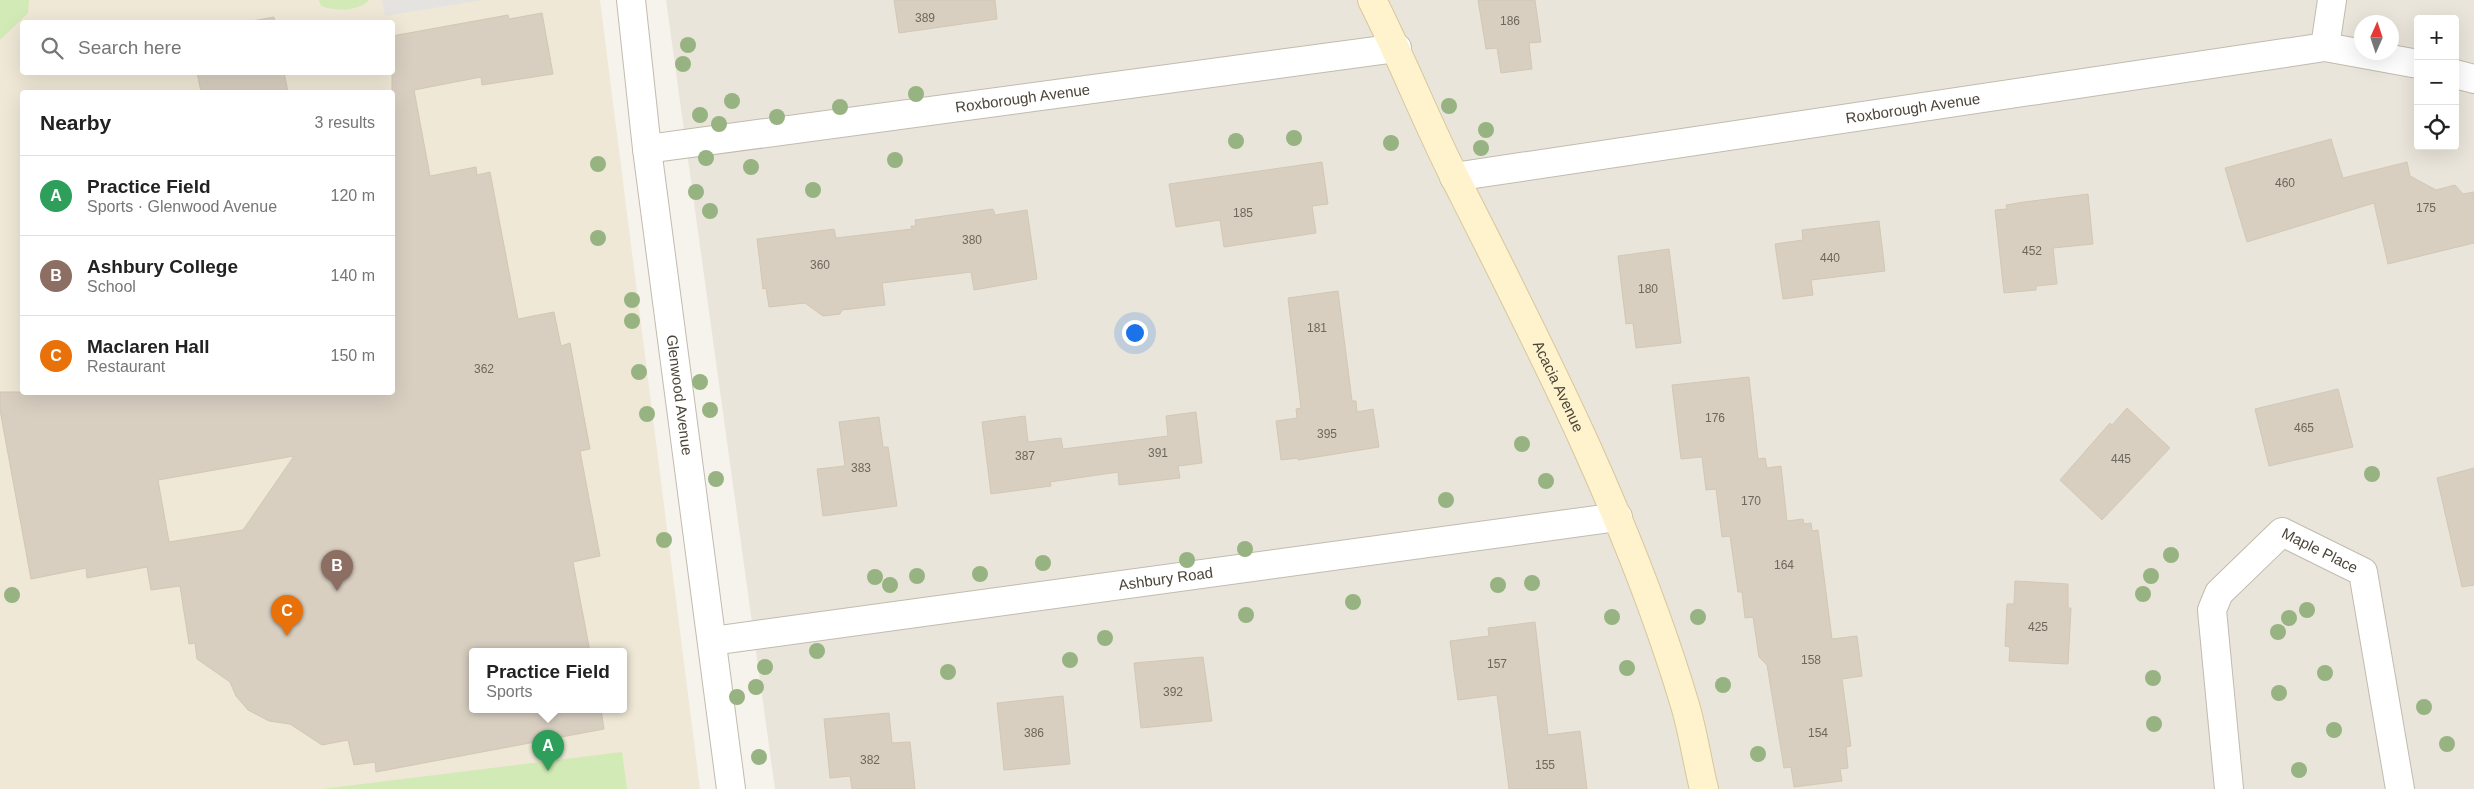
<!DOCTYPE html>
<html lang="en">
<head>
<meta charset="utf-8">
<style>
  :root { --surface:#fff; --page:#f6f6f6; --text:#222; --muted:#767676; --line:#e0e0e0; --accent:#111827 }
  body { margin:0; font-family:Helvetica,sans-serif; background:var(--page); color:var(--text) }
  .controls { position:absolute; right:15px; top:15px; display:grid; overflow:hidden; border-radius:5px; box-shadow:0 5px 20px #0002 }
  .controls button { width:45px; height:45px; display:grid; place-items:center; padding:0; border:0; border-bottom:1px solid var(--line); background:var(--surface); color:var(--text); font:25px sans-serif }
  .compass { position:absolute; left:2354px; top:15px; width:45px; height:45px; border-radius:50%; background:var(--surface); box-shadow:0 5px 20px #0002; rotate:3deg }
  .you { position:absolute; left:1134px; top:332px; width:18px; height:18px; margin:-12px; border:4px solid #fff; border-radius:50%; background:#1a73e8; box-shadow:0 0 0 8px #1a73e833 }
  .badge { display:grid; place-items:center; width:32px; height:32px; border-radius:50%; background:var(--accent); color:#fff; font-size:16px; font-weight:700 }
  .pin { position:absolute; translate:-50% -41px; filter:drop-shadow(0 1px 2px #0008) }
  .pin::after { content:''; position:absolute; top:26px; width:18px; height:15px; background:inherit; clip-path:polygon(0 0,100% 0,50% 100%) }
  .popup { position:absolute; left:469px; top:648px; width:158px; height:65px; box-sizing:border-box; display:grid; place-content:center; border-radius:5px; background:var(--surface); filter:drop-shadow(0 1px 4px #0005); font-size:16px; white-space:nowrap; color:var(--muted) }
  .popup b { font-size:19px; color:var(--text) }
  .popup::after { content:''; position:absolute; left:50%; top:100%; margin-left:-10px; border:10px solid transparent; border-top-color:var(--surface) }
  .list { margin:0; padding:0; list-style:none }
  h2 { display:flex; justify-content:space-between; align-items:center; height:65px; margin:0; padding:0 20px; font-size:21px }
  h2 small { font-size:16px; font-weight:400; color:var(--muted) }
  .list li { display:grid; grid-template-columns:32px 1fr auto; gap:15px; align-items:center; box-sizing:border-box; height:80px; padding:0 20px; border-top:1px solid var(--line) }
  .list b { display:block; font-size:19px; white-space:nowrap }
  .list p { margin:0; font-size:16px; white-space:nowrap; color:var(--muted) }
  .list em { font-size:16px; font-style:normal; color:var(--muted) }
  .icon { flex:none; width:28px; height:28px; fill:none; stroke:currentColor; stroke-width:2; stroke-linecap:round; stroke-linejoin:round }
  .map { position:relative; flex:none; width:2474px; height:789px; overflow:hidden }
  .search { position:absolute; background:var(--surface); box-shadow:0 5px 20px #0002; left:20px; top:20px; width:375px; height:55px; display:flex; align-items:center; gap:12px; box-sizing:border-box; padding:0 18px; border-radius:5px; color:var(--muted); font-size:19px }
  .panel { position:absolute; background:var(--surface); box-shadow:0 5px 20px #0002; left:20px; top:90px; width:375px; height:305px; border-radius:5px }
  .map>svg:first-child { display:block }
</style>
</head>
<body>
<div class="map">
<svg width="2474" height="789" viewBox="0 0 2474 789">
  <rect width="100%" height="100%" fill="#f6f3ec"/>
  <path fill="#eae5da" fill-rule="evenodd" d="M 666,0 L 2474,0 L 2474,789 L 775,789 ZM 2418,19 L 2455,19 L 2455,146 L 2418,146 ZM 2362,22 L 2392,22 L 2392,52 L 2362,52 Z"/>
  <path fill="#efe8d6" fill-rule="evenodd" d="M 0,0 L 600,0 L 700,789 L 0,789 ZM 22,22 L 392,22 L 392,72 L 22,72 ZM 22,92 L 392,92 L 392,392 L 22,392 ZM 473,652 L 623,652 L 623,710 L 473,710 Z"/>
  <path fill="#d2eab5" d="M 0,0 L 29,0 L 28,13 L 0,40 Z
    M 319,0 L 369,0 C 358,12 335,11 321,6 Z
    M 622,752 L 627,789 L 322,789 Z"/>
  <path fill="#e5e3e0" d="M 382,0 L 483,0 L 385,16 Z"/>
  <path fill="#d8cfc1" stroke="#d3c7b4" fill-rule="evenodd" d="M 894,0 L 995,0 L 997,19 L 899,33 Z
    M 1478,0 L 1535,0 L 1541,42 L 1529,43 L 1532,69 L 1501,73 L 1497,48 L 1486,49 Z
    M 542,13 L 553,74 L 482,85 L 481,77 L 414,90 L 430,176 L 476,167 L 477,175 L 490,172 L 518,319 L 554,312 L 561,346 L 570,343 L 590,449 L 580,451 L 600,556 L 573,562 L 590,652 L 473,652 L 473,710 L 601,710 L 604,729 L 376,772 L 375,762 L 354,765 L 348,740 L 322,745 L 290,724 L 269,721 L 248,710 L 236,696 L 230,682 L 197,659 L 195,643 L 189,644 L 180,586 L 151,590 L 147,567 L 87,578 L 86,568 L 31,579 L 0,410 L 0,392 L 392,392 L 392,36 L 508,15 L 509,19 ZM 294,456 L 243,530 L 169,542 L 158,480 Z
    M 274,17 L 275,22 L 244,22 L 258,20 Z
    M 197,72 L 284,72 L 288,92 L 201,92 Z
    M 2331,139 L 2343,178 L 2407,162 L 2410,176 L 2436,190 L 2455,185 L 2463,194 L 2474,192 L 2474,243 L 2388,264 L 2374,203 L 2247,242 L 2225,168 Z
    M 1322,162 L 1328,204 L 1312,206 L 1316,233 L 1224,247 L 1220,220 L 1176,227 L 1169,184 Z
    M 2088,194 L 2093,244 L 2053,248 L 2057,284 L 2036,286 L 2036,290 L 2004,293 L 1995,210 L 2007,209 L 2006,205 L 2024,202 Z
    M 993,209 L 995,215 L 1027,210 L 1037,279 L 974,290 L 971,272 L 882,283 L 885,305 L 842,310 L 840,314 L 823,316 L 805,303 L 769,307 L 766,288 L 763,289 L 757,239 L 834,229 L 836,238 L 912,229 L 911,226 L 916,226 L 915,220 Z
    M 1879,221 L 1885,271 L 1811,280 L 1813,295 L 1783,299 L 1775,244 L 1803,240 L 1802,230 Z
    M 1669,249 L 1681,343 L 1636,348 L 1633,323 L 1626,324 L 1618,256 Z
    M 1338,291 L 1352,401 L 1356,401 L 1357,412 L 1373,409 L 1379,447 L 1298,460 L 1298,458 L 1281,460 L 1276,421 L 1297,418 L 1296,409 L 1301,408 L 1288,298 Z
    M 1749,377 L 1758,459 L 1765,458 L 1767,468 L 1781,466 L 1787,521 L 1803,519 L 1804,524 L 1811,523 L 1812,531 L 1818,530 L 1832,639 L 1857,636 L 1862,676 L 1842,679 L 1851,746 L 1846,747 L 1848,768 L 1840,769 L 1842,781 L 1794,787 L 1791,767 L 1784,768 L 1767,665 L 1759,657 L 1753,617 L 1745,618 L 1742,592 L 1738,592 L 1730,536 L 1722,537 L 1716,489 L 1706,490 L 1702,457 L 1681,459 L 1672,385 Z
    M 2338,389 L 2353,447 L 2269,466 L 2255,409 Z
    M 2127,408 L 2170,448 L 2102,520 L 2060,480 L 2110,423 L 2112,425 Z
    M 1196,412 L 1202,463 L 1178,466 L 1180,478 L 1119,485 L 1118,472 L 1050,482 L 1051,486 L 991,494 L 982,422 L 1025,416 L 1028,442 L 1061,438 L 1063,449 L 1168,436 L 1166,416 Z
    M 879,417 L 883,447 L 888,447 L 897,506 L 823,516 L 817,469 L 845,466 L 839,422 Z
    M 2474,468 L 2474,585 L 2462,587 L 2437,478 Z
    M 2015,581 L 2068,584 L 2068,608 L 2071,608 L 2068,664 L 2009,661 L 2010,647 L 2005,646 L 2007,604 L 2014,604 Z
    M 1535,622 L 1548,735 L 1580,731 L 1587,789 L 1509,789 L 1497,695 L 1458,700 L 1450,641 L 1489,636 L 1488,628 Z
    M 1203,657 L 1212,721 L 1141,728 L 1134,663 Z
    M 1063,696 L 1070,764 L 1004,770 L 997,703 Z
    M 889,713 L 892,743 L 910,742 L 915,789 L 852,789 L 850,776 L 830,778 L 824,719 Z"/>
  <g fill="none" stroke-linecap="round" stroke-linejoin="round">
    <g stroke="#c2bbae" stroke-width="30">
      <g id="street">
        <path id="s1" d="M 631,0 L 647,149 L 731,789"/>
        <path d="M 2325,47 L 2332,0"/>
        <path d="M 2455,74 L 2474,79"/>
        <path id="s2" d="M 647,149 L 1397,48"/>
        <path id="s3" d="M 1454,177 L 2325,47 L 2418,64"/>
        <path id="s4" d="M 712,641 L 1618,517"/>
        <path id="s5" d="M 2229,789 L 2212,610 L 2219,593 L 2282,532 L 2363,572 L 2400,789"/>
      </g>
    </g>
    <g stroke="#d6c79b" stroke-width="30">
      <g id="secondary">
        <path id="s6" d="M 1372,0 C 1402,59 1426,121 1456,180 C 1542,350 1630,521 1685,705 C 1693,732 1697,761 1704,789"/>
      </g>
    </g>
    <use href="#street" stroke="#fff" stroke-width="28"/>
    <use href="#secondary" stroke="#fff3cd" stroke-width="28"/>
  </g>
  <g fill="#97b381">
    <circle cx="688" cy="45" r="8"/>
    <circle cx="683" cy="64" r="8"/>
    <circle cx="916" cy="94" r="8"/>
    <circle cx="732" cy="101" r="8"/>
    <circle cx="1449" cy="106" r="8"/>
    <circle cx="840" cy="107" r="8"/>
    <circle cx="700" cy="115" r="8"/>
    <circle cx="777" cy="117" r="8"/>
    <circle cx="719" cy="124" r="8"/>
    <circle cx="1486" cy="130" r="8"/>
    <circle cx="1294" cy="138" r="8"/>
    <circle cx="1236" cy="141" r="8"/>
    <circle cx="1391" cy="143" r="8"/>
    <circle cx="1481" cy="148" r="8"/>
    <circle cx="706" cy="158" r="8"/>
    <circle cx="895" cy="160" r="8"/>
    <circle cx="598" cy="164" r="8"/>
    <circle cx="751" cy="167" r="8"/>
    <circle cx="813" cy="190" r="8"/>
    <circle cx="696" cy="192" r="8"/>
    <circle cx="710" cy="211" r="8"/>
    <circle cx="598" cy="238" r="8"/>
    <circle cx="632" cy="300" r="8"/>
    <circle cx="632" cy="321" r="8"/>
    <circle cx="639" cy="372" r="8"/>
    <circle cx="700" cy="382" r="8"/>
    <circle cx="710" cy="410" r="8"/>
    <circle cx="647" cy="414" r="8"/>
    <circle cx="1522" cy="444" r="8"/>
    <circle cx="2372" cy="474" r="8"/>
    <circle cx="716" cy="479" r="8"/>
    <circle cx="1546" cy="481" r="8"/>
    <circle cx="1446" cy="500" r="8"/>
    <circle cx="664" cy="540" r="8"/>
    <circle cx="1245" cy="549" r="8"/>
    <circle cx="2171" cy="555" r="8"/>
    <circle cx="1187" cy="560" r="8"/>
    <circle cx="1043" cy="563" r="8"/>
    <circle cx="980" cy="574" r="8"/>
    <circle cx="917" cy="576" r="8"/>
    <circle cx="2151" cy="576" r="8"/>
    <circle cx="875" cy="577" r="8"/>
    <circle cx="1532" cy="583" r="8"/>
    <circle cx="890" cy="585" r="8"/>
    <circle cx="1498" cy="585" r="8"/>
    <circle cx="2143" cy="594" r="8"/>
    <circle cx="12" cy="595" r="8"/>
    <circle cx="1353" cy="602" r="8"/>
    <circle cx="2307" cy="610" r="8"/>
    <circle cx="1246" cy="615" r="8"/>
    <circle cx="1612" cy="617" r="8"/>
    <circle cx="1698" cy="617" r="8"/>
    <circle cx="2289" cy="618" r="8"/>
    <circle cx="2278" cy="632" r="8"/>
    <circle cx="1105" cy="638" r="8"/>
    <circle cx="817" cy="651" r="8"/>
    <circle cx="1070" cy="660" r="8"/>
    <circle cx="765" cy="667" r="8"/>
    <circle cx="1627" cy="668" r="8"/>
    <circle cx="948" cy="672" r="8"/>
    <circle cx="2325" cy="673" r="8"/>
    <circle cx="2153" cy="678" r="8"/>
    <circle cx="1723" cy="685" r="8"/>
    <circle cx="756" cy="687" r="8"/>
    <circle cx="2279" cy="693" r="8"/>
    <circle cx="737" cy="697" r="8"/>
    <circle cx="2424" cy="707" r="8"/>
    <circle cx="2154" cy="724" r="8"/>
    <circle cx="2334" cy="730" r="8"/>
    <circle cx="2447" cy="744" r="8"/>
    <circle cx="1758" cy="754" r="8"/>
    <circle cx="759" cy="757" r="8"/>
    <circle cx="2299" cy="770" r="8"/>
  </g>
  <g text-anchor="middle" stroke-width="4" stroke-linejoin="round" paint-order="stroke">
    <g font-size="12" fill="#6e675b">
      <text x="925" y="22">389</text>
      <text x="1510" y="25">186</text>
      <text x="2285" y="187">460</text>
      <text x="2426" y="212">175</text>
      <text x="1243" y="217">185</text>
      <text x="972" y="244">380</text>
      <text x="2032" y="255">452</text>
      <text x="1830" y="262">440</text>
      <text x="820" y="269">360</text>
      <text x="1648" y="293">180</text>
      <text x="1317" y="332">181</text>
      <text x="484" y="373">362</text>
      <text x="1715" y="422">176</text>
      <text x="2304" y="432">465</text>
      <text x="1327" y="438">395</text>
      <text x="1158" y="457">391</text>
      <text x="1025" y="460">387</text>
      <text x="2121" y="463">445</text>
      <text x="861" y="472">383</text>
      <text x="1751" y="505">170</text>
      <text x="1784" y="569">164</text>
      <text x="2038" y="631">425</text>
      <text x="1811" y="664">158</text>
      <text x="1497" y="668">157</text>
      <text x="1173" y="696">392</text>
      <text x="1034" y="737">386</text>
      <text x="1818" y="737">154</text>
      <text x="870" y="764">382</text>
      <text x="1545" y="769">155</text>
    </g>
    <g font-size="15" fill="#4b4439" stroke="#fff">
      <text dy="5" stroke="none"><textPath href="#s2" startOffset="379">Roxborough Avenue</textPath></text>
      <text dy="5" stroke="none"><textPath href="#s3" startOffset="464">Roxborough Avenue</textPath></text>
      <text dy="5" stroke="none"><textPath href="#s6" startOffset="429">Acacia Avenue</textPath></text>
      <text dy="5" stroke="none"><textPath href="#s1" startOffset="398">Glenwood Avenue</textPath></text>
      <text dy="5" stroke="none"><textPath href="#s5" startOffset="328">Maple Place</textPath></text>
      <text dy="5" stroke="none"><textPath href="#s4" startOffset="458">Ashbury Road</textPath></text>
    </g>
  </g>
</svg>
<div class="controls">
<button>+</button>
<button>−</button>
<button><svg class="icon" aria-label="locate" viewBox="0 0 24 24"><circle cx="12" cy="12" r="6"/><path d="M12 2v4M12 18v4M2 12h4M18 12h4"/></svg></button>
</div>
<svg class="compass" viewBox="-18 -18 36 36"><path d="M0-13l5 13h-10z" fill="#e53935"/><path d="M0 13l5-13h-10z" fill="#767676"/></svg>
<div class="you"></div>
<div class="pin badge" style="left:548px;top:771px;background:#2e9e5b">A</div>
<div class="popup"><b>Practice Field</b>Sports</div>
<div class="pin badge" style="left:337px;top:591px;background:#8d6e63">B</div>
<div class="pin badge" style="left:287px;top:636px;background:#e8710a">C</div>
<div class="search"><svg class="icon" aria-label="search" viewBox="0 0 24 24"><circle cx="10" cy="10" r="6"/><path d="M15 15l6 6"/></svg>Search here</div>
<section class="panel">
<h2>Nearby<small>3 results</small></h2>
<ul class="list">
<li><span class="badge" style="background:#2e9e5b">A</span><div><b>Practice Field</b><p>Sports · Glenwood Avenue</p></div><em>120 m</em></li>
<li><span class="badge" style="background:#8d6e63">B</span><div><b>Ashbury College</b><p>School</p></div><em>140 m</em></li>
<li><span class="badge" style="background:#e8710a">C</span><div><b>Maclaren Hall</b><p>Restaurant</p></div><em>150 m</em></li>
</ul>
</section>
</div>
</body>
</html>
